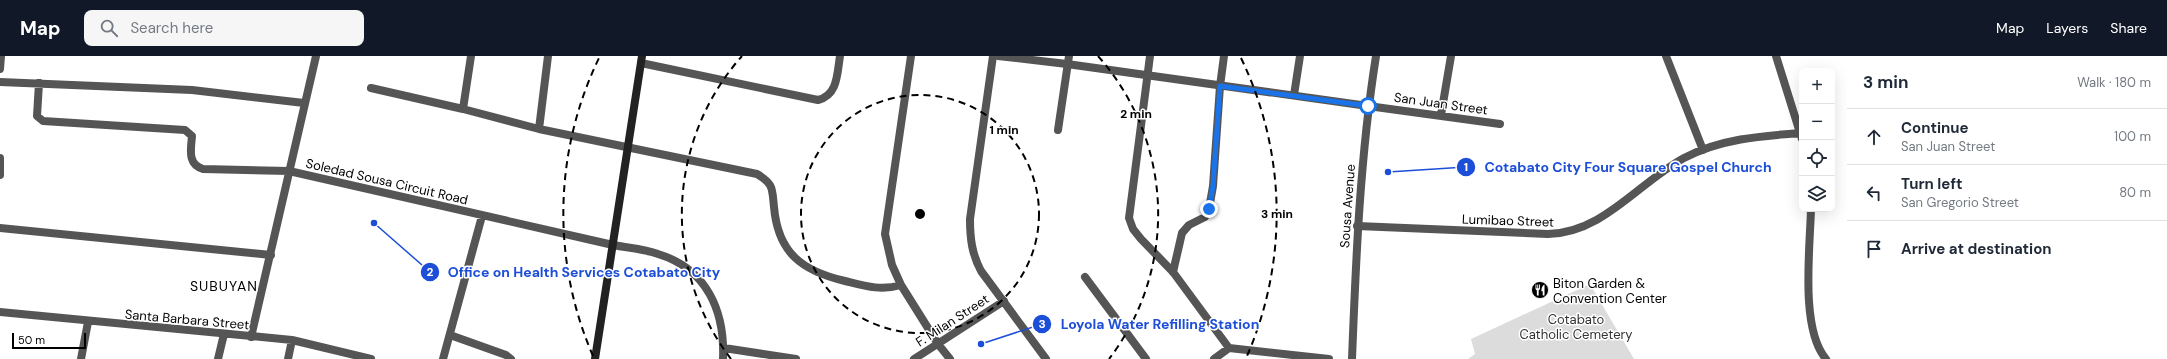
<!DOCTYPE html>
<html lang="en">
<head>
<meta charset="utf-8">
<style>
  :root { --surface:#fff; --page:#f6f6f7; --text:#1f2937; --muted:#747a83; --line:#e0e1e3; --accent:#111827 }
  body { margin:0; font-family:"DM Sans",sans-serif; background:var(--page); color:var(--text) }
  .controls { position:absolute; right:12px; top:12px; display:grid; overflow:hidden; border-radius:8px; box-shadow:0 4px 16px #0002 }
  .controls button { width:36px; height:36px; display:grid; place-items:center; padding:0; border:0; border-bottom:1px solid var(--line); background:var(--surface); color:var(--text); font:20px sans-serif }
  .scale { position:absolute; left:12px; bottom:10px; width:74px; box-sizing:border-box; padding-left:4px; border:2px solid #000; border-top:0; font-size:11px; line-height:14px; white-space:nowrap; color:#000; -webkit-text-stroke:3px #fff; paint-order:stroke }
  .stop { position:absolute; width:12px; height:12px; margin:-9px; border:3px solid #1a73e8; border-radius:50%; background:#fff }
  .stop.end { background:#1a73e8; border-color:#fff; box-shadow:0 1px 4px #0008 }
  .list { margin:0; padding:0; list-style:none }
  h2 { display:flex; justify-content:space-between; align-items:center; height:52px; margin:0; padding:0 16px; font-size:17px }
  h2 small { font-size:13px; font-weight:400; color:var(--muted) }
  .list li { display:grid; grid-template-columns:26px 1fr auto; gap:12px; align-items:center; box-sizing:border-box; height:56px; padding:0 16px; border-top:1px solid var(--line) }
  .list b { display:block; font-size:15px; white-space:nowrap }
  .list p { margin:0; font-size:13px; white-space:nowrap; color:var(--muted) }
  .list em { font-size:13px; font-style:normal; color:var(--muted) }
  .icon { flex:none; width:22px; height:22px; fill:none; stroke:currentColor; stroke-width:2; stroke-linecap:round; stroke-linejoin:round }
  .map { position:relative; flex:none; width:1847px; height:303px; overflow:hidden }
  header { display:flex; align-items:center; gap:24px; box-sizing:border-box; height:56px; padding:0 20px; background:var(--accent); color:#fff }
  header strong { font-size:19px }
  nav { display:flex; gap:22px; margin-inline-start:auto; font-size:14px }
  .search { width:280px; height:36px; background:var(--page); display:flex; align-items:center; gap:10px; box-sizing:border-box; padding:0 14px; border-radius:8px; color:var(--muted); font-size:15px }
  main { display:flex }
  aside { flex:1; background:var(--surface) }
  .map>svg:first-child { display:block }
</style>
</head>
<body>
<header>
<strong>Map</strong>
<div class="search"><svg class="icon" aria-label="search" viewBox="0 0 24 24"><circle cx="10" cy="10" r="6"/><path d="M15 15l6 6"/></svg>Search here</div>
<nav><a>Map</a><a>Layers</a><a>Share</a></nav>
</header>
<main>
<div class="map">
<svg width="1847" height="303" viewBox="0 0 1847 303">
  <rect width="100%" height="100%" fill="#fff"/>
  <path fill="#dcdcdc" d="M 1590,228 L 1634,303 L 1468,303 L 1475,298 L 1471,283 Z"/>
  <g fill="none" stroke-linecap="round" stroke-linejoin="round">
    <path stroke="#555" stroke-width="8" d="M 911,0 L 885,178 L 892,209 L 901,229 L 938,288 L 950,303
      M 993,0 L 970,163 C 970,183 972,198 981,215 L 1046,303
      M 1150,0 L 1129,162 L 1133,173 L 1141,183 L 1173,216 L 1229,292 L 1329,303
      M 1666,0 L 1703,94
      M 1776,0 L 1802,83
      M 641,7 L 818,44 C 838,39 837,18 840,0
      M 0,13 L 1,0
      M 0,26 L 192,34 L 304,47
      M 39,27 L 37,60 L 43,65 L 185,74 L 192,80 C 191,93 187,108 203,113 L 289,115 L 613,189 C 628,192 644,193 658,198 C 707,213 725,255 723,303
      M 371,32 L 463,53 L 539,73 L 757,118 C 774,128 772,133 774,151 C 778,197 802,215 845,225 C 865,230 881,235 901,229
      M 1294,39 L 1300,0
      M 1368,50 L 1500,68
      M 463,53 L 471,0
      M 1441,59 L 1451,0
      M 539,73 L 548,0
      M 1058,74 L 1069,0
      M 0,102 L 0,119
      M 1811,153 C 1810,192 1800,273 1826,303
      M 1357,170 L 1548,178 C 1603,177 1638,127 1684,102 C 1720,83 1760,80 1800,77
      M 0,172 L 271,199
      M 1173,216 L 1182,177 L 1189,169 L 1205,161 L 1209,153 L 1213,130 L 1220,30 L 1224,0
      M 1085,221 L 1146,303
      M 0,256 L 292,284 L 371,303
      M 450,279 L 506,299 L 511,303
      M 251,281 L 316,0
      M 724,292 L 796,303
      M 81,303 L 88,266
      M 218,303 L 224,278
      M 288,303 L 292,284
      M 443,303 L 482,160
      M 914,303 L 1004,245
      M 1214,303 L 1229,292"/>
    <path stroke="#555" stroke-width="8" d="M 998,0 L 1067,8 L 1368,50
      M 1352,303 C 1356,201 1360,101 1376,0"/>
    <path stroke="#222" stroke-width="8" d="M 595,303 L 642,0"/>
  </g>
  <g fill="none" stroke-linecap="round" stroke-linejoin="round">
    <path stroke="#1a73e8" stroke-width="5" d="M 1209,153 L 1213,130 L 1220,30 L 1368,50"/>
  </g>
  <g fill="none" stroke="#000" stroke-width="2" stroke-dasharray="7 5">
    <circle cx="920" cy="158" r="119"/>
    <path d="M731 303A238 238 0 0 1 742 0M1098 0A238 238 0 0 1 1109 303"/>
    <path d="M593 300A357 357 0 0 1 599 2M1241 2A357 357 0 0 1 1247 300"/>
  </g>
  <defs>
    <g id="restaurant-disc" transform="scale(0.9)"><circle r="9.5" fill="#000" stroke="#fff"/><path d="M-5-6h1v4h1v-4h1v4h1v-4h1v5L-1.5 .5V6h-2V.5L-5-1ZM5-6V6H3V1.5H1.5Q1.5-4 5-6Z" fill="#fff"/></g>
  </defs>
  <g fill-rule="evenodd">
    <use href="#restaurant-disc" x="1540" y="234"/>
  </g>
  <g text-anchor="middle" stroke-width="3" stroke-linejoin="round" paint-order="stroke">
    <g font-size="13" fill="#000" stroke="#fff">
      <text transform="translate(1441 47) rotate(8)" y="5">San Juan Street</text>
      <text transform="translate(387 125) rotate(13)" y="5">Soledad Sousa Circuit Road</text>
      <text transform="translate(1347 150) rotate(-86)" y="5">Sousa Avenue</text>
      <text transform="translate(1508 164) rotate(2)" y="5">Lumibao Street</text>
      <text transform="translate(187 263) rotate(5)" y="5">Santa Barbara Street</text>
      <text transform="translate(952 264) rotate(-33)" y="5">F. Milan Street</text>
    </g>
    <g font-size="13" fill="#000" stroke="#fff" text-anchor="start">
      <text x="1553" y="232">Biton Garden &amp;<tspan x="1553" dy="15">Convention Center</tspan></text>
    </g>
    <g font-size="13" fill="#333" stroke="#fff">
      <text x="1576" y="268">Cotabato<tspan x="1576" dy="15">Catholic Cemetery</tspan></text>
    </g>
    <g font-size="14" letter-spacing="1" fill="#000" stroke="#fff">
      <text x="224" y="235">SUBUYAN</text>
    </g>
  </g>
  <circle cx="920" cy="158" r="6" fill="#000" stroke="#fff" stroke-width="2"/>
  <g font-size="12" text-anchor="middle" font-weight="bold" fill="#000" stroke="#fff" stroke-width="3" stroke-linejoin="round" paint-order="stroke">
    <text x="1136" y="62">2 min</text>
    <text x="1004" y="78">1 min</text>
    <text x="1277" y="162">3 min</text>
  </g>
  <path fill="none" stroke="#1d4ed8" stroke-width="1.5" d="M1388 116L1466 111M374 167L430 216M981 288L1042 268"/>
  <g fill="#1d4ed8" stroke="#fff" stroke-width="1.5">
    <circle cx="1388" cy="116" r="4"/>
    <circle cx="374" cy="167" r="4"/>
    <circle cx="981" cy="288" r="4"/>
    <circle cx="1466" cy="111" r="10"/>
    <circle cx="430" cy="216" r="10"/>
    <circle cx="1042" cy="268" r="10"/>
  </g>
  <g font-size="12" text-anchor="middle" font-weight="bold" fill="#fff">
    <text x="1466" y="115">1</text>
    <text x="430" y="220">2</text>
    <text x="1042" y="272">3</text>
  </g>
  <g font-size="14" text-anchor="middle" font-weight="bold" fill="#1d4ed8" stroke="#fff" stroke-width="3" stroke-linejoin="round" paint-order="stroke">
    <text x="1628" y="116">Cotabato City Four Square Gospel Church</text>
    <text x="584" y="221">Office on Health Services Cotabato City</text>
    <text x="1160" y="273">Loyola Water Refilling Station</text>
  </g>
</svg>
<div class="controls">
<button>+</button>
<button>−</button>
<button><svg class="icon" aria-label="locate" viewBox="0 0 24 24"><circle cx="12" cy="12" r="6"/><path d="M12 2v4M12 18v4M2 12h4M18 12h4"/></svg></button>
<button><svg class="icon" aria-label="layers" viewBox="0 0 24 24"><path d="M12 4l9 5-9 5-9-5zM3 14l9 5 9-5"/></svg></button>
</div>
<div class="scale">50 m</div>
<div class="stop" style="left:1368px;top:50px"></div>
<div class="stop end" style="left:1209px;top:153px"></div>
</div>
<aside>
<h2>3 min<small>Walk · 180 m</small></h2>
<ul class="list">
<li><svg class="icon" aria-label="ahead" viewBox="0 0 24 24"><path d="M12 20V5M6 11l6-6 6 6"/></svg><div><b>Continue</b><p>San Juan Street</p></div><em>100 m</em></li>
<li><svg class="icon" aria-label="left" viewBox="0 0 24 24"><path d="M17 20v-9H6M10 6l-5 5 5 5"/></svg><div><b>Turn left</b><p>San Gregorio Street</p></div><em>80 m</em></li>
<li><svg class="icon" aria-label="arrive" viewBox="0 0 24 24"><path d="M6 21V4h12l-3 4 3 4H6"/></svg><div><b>Arrive at destination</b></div></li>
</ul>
</aside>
</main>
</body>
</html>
